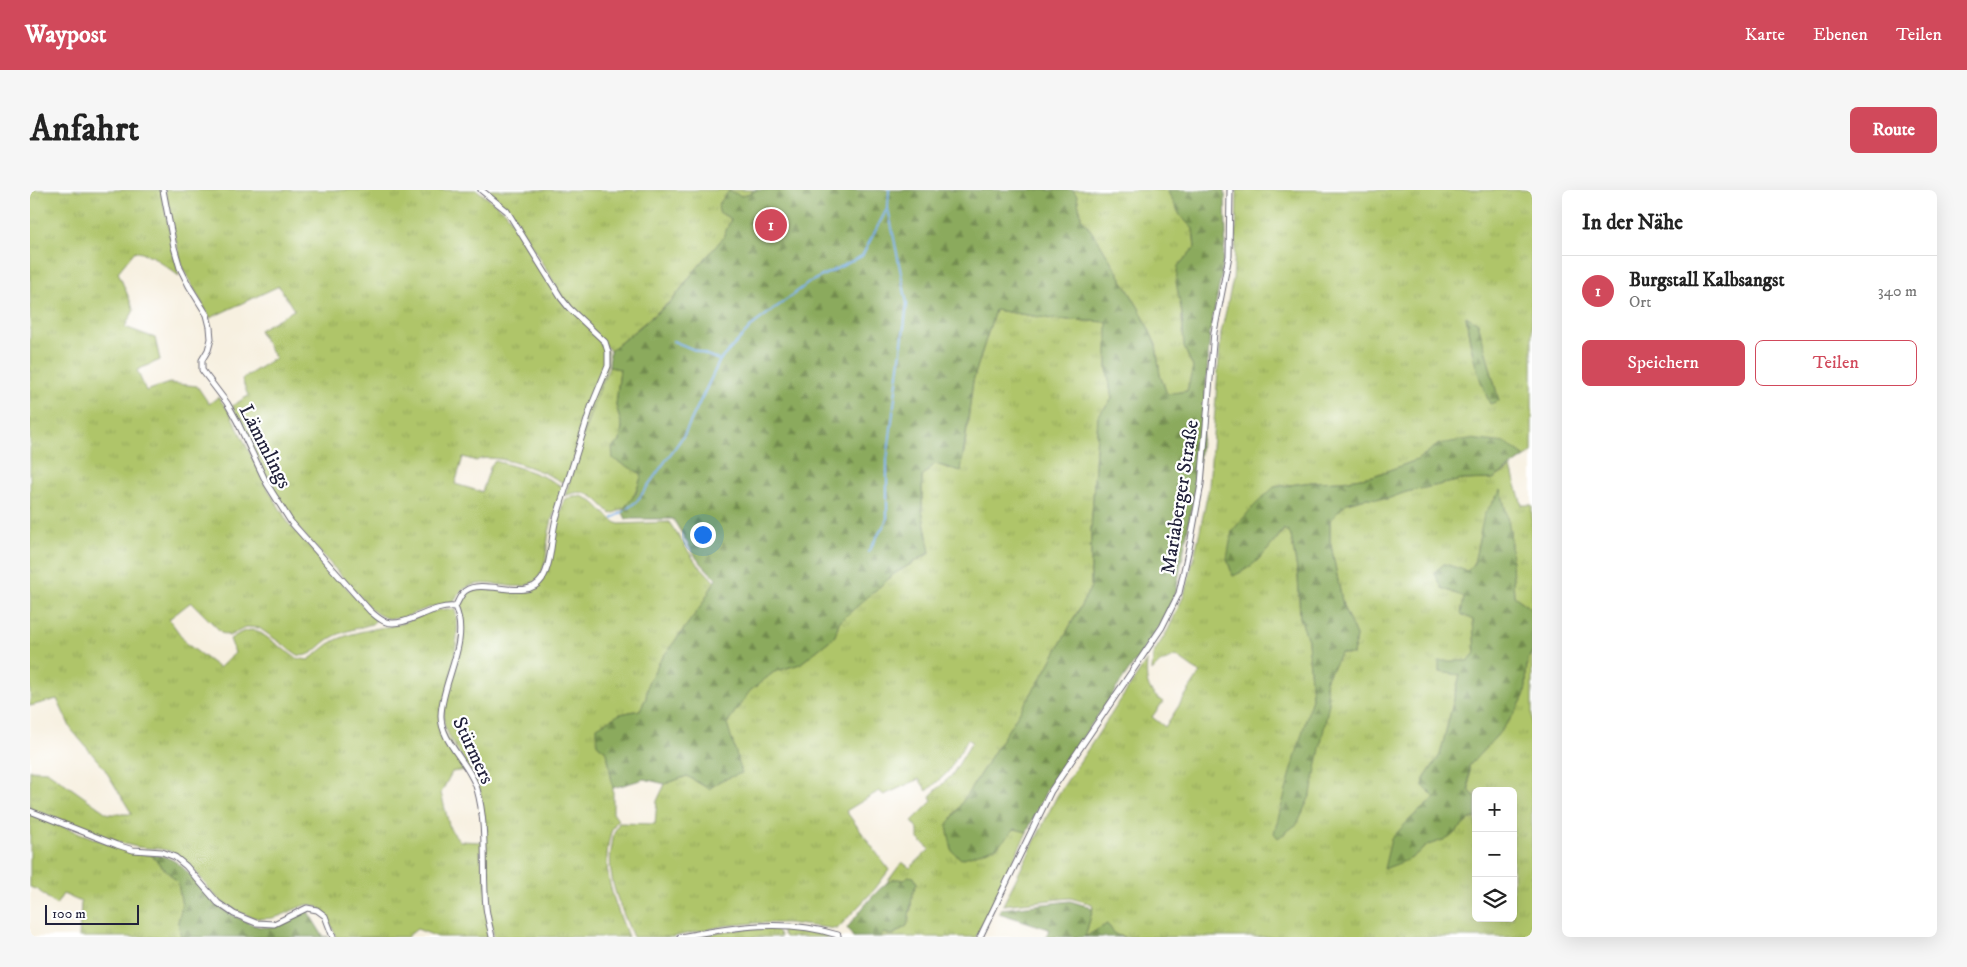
<!DOCTYPE html>
<html lang="de">
<head>
<meta charset="utf-8">
<style>
  :root { --surface:#fff; --page:#f6f6f6; --text:#222; --muted:#767676; --line:#e0e0e0; --accent:#d1495b }
  body { margin:0; font-family:"IM FELL DW Pica",serif; background:var(--page); color:var(--text) }
  .controls { position:absolute; right:15px; bottom:15px; display:grid; overflow:hidden; border-radius:8px; box-shadow:0 5px 20px #0002 }
  .controls button { width:45px; height:45px; display:grid; place-items:center; padding:0; border:0; border-bottom:1px solid var(--line); background:var(--surface); color:var(--text); font:25px sans-serif }
  .scale { position:absolute; left:15px; bottom:12px; width:94px; box-sizing:border-box; padding-left:5px; border:2px solid #22223b; border-top:0; font-size:14px; line-height:18px; white-space:nowrap; color:#22223b; -webkit-text-stroke:4px #fff; paint-order:stroke }
  .you { position:absolute; left:672px; top:344px; width:18px; height:18px; margin:-12px; border:4px solid #fff; border-radius:50%; background:#1a73e8; box-shadow:0 0 0 8px #1a73e833 }
  .badge { display:grid; place-items:center; width:32px; height:32px; border-radius:50%; background:var(--accent); color:#fff; font-size:16px; font-weight:700 }
  .pin { position:absolute; translate:-50% -50%; border:2px solid #fff; box-shadow:0 1px 5px #0006 }
  .list { margin:0; padding:0; list-style:none }
  h2 { display:flex; justify-content:space-between; align-items:center; height:65px; margin:0; padding:0 20px; font-size:21px }
  h2 small { font-size:16px; font-weight:400; color:var(--muted) }
  .list li { display:grid; grid-template-columns:32px 1fr auto; gap:15px; align-items:center; box-sizing:border-box; height:70px; padding:0 20px; border-top:1px solid var(--line) }
  .list b { display:block; font-size:19px; white-space:nowrap }
  .list p { margin:0; font-size:16px; white-space:nowrap; color:var(--muted) }
  .list em { font-size:16px; font-style:normal; color:var(--muted) }
  .actions { display:flex; gap:10px; padding:15px 20px }
  .actions a { flex:1; padding:11px 0; border:1px solid var(--accent); border-radius:8px; text-align:center; font-size:18px; color:var(--accent) }
  .actions .main { background:var(--accent); color:#fff }
  .icon { flex:none; width:28px; height:28px; fill:none; stroke:currentColor; stroke-width:2; stroke-linecap:round; stroke-linejoin:round }
  .map { position:relative; flex:none; width:1502px; height:747px; overflow:hidden; border-radius:8px }
  header { display:flex; align-items:center; gap:30px; box-sizing:border-box; height:70px; padding:0 25px; background:var(--accent); color:#fff }
  header strong { font-size:24px }
  nav { display:flex; gap:28px; margin-inline-start:auto; font-size:18px }
  .intro { display:flex; align-items:center; justify-content:space-between; box-sizing:border-box; height:120px; padding:0 30px }
  h1 { margin:0; font-size:35px }
  .button { padding:12px 22px; border-radius:8px; background:var(--accent); color:#fff; font-size:18px; font-weight:700 }
  main { display:flex; gap:30px; padding:0 30px }
  aside { flex:1; background:var(--surface); border-radius:8px; box-shadow:0 5px 20px #0002 }
  .map>svg:first-child { display:block }
</style>
</head>
<body>
<header>
<strong>Waypost</strong>
<nav><a>Karte</a><a>Ebenen</a><a>Teilen</a></nav>
</header>
<div class="intro"><h1>Anfahrt</h1><a class="button">Route</a></div>
<main>
<div class="map">
<svg width="1502" height="747" viewBox="0 0 1502 747">
  <defs>
    <pattern id="grass-tufts" width="24" height="20" patternUnits="userSpaceOnUse" patternTransform="scale(1.25)"><rect width="24" height="20" fill="#afc569"/><path d="M3 7l-1-3M5 7V3M7 7l1-3M15 17l-1-3M17 17v-4M19 17l1-3" fill="none" stroke="#96a95c"/></pattern>
    <pattern id="forest-firs" width="22" height="20" patternUnits="userSpaceOnUse" patternTransform="scale(1.25)"><rect width="22" height="20" fill="#8baa5d"/><path d="M5 1l3.5 6h-7zM16 11l3.5 6h-7z" fill="#718a4e"/></pattern>
  </defs>
  <rect width="100%" height="100%" fill="#fff"/>
  <filter id="ink" filterUnits="userSpaceOnUse"><feTurbulence type="fractalNoise" baseFrequency=".02" numOctaves="2"/><feDisplacementMap in="SourceGraphic" scale="10" xChannelSelector="R" yChannelSelector="G"/><feConvolveMatrix kernelMatrix="1 2 1 2 8 2 1 2 1" color-interpolation-filters="sRGB"/></filter>
  <filter id="wash" filterUnits="userSpaceOnUse"><feTurbulence type="fractalNoise" baseFrequency=".0096" numOctaves="4" result="noise"/><feDisplacementMap in="SourceGraphic" scale="20" xChannelSelector="R" yChannelSelector="G"/><feGaussianBlur stdDeviation="1.12" result="paint"/><feColorMatrix in="noise" values="0 0 0 0 0 0 0 0 0 0 0 0 0 0 0 0 0 1.4 0 .05"/><feComposite in="paint" operator="in"/></filter>
  <g filter="url(#wash)">
    <rect width="100%" height="100%" fill="#f7f0e0"/>
    <path fill="url(#grass-tufts)" stroke="#687452" fill-rule="evenodd" d="M 0,0 L 131,0 L 149,86 L 122,66 L 105,61 L 88,82 L 104,120 L 95,137 L 125,148 L 130,170 L 107,180 L 116,201 L 139,193 L 167,196 L 179,214 L 188,207 L 197,219 L 198,219 L 236,295 L 259,334 L 346,430 L 342,434 C 329,438 313,441 301,448 C 290,454 282,469 268,465 L 229,438 L 217,437 L 199,446 L 192,443 L 161,412 L 139,429 L 157,454 L 189,478 L 205,463 L 200,449 C 210,443 216,438 228,441 L 266,468 L 278,470 C 288,464 295,455 306,450 C 325,441 346,439 366,435 C 382,431 408,415 425,420 C 434,442 415,510 410,535 L 436,580 L 422,582 L 411,603 L 420,639 L 430,651 L 452,652 L 460,747 L 408,747 L 387,739 L 377,747 L 306,747 C 281,679 264,742 219,726 C 209,722 200,718 192,712 C 175,699 166,676 148,665 C 134,656 119,660 103,656 C 68,649 35,628 0,619 L 0,580 L 17,581 L 78,624 L 102,624 L 74,578 L 41,539 L 27,509 L 0,516 Z
      M 135,0 L 447,0 L 476,22 L 515,86 L 573,154 L 577,162 L 577,176 L 535,294 C 519,283 462,260 446,271 L 433,267 L 425,294 L 452,302 L 461,275 L 465,271 C 489,277 512,284 533,297 C 528,312 522,327 519,342 C 516,356 518,374 509,387 C 491,413 442,373 424,412 C 416,415 408,415 401,417 C 378,424 363,438 342,420 L 262,331 L 239,293 L 202,216 L 218,206 L 212,189 L 245,168 L 229,140 L 264,120 L 249,96 L 180,128 L 152,77 Z
      M 454,0 L 727,0 L 712,6 L 689,22 L 701,29 L 693,48 L 662,84 L 643,109 L 580,161 L 533,107 L 479,19 Z
      M 1043,0 L 1137,0 L 1150,25 L 1163,39 L 1165,57 L 1148,76 L 1154,157 L 1163,177 L 1157,201 L 1137,204 L 1130,185 L 1126,155 L 1110,120 L 1070,53 L 1051,27 L 1047,6 Z
      M 1207,0 L 1502,0 L 1502,263 L 1495,267 L 1487,261 L 1409,254 L 1387,270 L 1343,286 L 1312,291 L 1282,292 L 1244,297 L 1197,369 L 1203,386 C 1226,376 1239,358 1255,339 L 1261,346 L 1268,385 L 1270,427 L 1278,450 L 1282,508 L 1271,554 L 1299,513 L 1295,491 L 1311,463 L 1323,465 L 1326,446 L 1313,416 L 1300,350 L 1300,330 L 1317,313 L 1336,308 L 1357,309 L 1376,302 L 1432,290 L 1463,289 L 1481,278 L 1492,315 L 1502,315 L 1502,419 L 1484,406 L 1480,340 L 1471,301 L 1449,351 L 1444,374 L 1437,381 L 1414,374 L 1412,398 L 1434,407 L 1443,430 L 1445,463 L 1430,484 L 1410,565 L 1394,589 L 1393,596 L 1405,608 L 1381,628 L 1355,678 L 1380,669 L 1398,655 L 1419,648 L 1440,629 L 1446,628 L 1446,728 L 1483,728 L 1483,601 L 1446,601 L 1446,608 L 1439,600 L 1439,576 C 1458,554 1481,534 1493,508 C 1500,494 1492,475 1502,462 L 1502,747 L 1094,747 L 1086,745 L 1077,734 L 1055,747 L 1063,718 L 1062,714 L 1040,708 L 973,715 L 1027,606 L 1117,470 C 1116,490 1115,500 1133,512 L 1122,527 L 1135,537 L 1170,483 L 1146,466 L 1130,473 L 1122,481 L 1123,464 L 1138,440 L 1154,405 L 1168,350 L 1179,296 L 1191,143 L 1203,89 L 1206,46 ZM 1436,127 L 1448,133 L 1469,211 L 1460,213 C 1447,184 1440,159 1436,127 Z
      M 965,120 L 1022,129 L 1078,132 L 1077,179 L 1082,209 L 1068,226 L 1061,341 L 1061,397 L 1015,482 L 917,636 L 967,657 L 985,639 L 997,642 L 946,747 L 849,747 L 854,743 L 862,745 L 868,742 L 881,720 L 882,703 L 887,693 L 865,689 L 855,695 L 872,672 L 880,678 L 900,659 L 888,649 L 888,640 L 882,631 L 902,611 L 900,606 L 922,585 L 942,552 L 938,549 L 917,583 L 897,601 L 889,589 L 854,605 L 849,601 L 816,621 L 859,680 L 845,699 L 807,739 L 757,733 L 725,733 L 694,736 L 643,747 L 603,747 C 591,717 575,688 582,655 C 583,647 584,640 589,633 L 625,634 L 627,611 L 635,594 L 657,586 L 679,599 L 690,591 L 697,533 L 720,500 L 744,482 L 770,474 L 805,446 L 809,432 L 864,384 L 900,363 L 892,320 L 892,286 L 905,274 L 921,279 L 934,264 L 943,191 Z
      M 579,177 L 590,179 L 586,215 L 592,237 L 590,252 L 584,269 L 612,284 C 606,303 601,318 581,324 C 566,309 558,296 535,306 L 562,218 Z
      M 543,306 C 564,303 572,327 589,334 L 639,332 L 665,371 L 685,392 L 671,416 L 630,471 L 618,493 L 616,508 L 610,520 L 590,524 L 567,554 L 577,562 L 583,598 L 583,623 L 588,630 C 581,638 580,646 578,656 C 573,688 587,717 598,747 L 464,747 L 458,718 L 451,605 L 446,590 L 421,550 L 414,535 L 414,515 L 426,473 L 431,443 L 431,410 L 436,403 L 446,399 L 487,401 L 512,392 L 524,343 L 534,310 Z
      M 0,624 L 102,663 L 121,665 L 148,693 L 152,716 L 148,732 L 151,747 L 49,747 L 51,712 L 33,704 L 26,715 L 8,700 L 0,697 Z
      M 725,737 L 745,738 L 751,747 L 660,747 Z
      M 751,737 L 790,742 L 804,747 L 755,747 L 749,738 Z"/>
    <path fill="url(#forest-firs)" stroke="#56664c" d="M 727,0 L 1043,0 L 1047,6 L 1051,27 L 1070,53 L 1110,120 L 1126,155 L 1130,185 L 1137,204 L 1157,201 L 1163,177 L 1154,157 L 1152,124 L 1146,92 L 1148,76 L 1165,57 L 1163,39 L 1150,25 L 1137,0 L 1195,0 L 1196,45 L 1191,87 L 1180,142 L 1173,236 L 1166,295 L 1146,402 L 1131,434 L 1017,599 L 997,642 L 985,639 L 967,657 L 931,669 L 922,661 L 917,636 L 1015,482 L 1061,397 L 1061,341 L 1068,226 L 1082,209 L 1077,179 L 1077,132 L 1022,129 L 965,120 L 943,191 L 931,281 L 905,274 L 892,286 L 892,320 L 900,362 L 864,384 L 809,432 L 805,446 L 770,474 L 744,482 L 720,501 L 697,533 L 712,583 L 690,591 L 679,599 L 657,586 L 635,594 L 614,589 L 583,598 L 577,562 L 567,554 L 567,537 L 590,524 L 610,520 L 616,508 L 618,493 L 630,471 L 671,416 L 686,389 L 667,369 L 643,329 L 596,329 L 592,321 L 606,303 L 612,284 L 583,269 L 582,257 L 590,252 L 592,237 L 586,215 L 590,179 L 579,177 L 580,161 L 643,110 L 662,84 L 693,48 L 701,29 L 689,22 L 688,15 L 699,1 L 712,6 Z
      M 1436,126 L 1448,133 L 1469,211 L 1460,214 C 1447,185 1440,157 1436,126 Z
      M 1439,249 L 1476,253 L 1495,267 L 1463,289 L 1432,290 L 1376,302 L 1357,309 L 1336,308 L 1317,313 L 1300,330 L 1300,350 L 1313,416 L 1326,446 L 1323,465 L 1311,463 L 1295,491 L 1299,513 L 1281,604 L 1267,634 L 1248,648 L 1244,643 L 1282,508 L 1278,450 L 1270,428 L 1268,385 L 1261,346 L 1254,339 C 1239,359 1227,376 1203,386 L 1197,369 L 1202,341 L 1223,317 L 1244,297 L 1282,292 L 1312,291 L 1343,286 L 1387,270 L 1409,254 Z
      M 1471,300 L 1480,340 L 1484,406 L 1502,419 L 1502,462 C 1492,475 1500,494 1493,508 C 1481,534 1458,554 1439,576 L 1439,600 L 1446,608 L 1446,628 L 1440,629 L 1419,648 L 1398,655 L 1380,669 L 1354,679 L 1361,649 L 1381,628 L 1405,608 L 1393,596 L 1394,589 L 1410,565 L 1430,485 L 1409,482 L 1409,471 L 1438,471 L 1445,463 L 1443,430 L 1431,424 L 1434,407 L 1412,398 L 1404,382 L 1414,374 L 1437,381 L 1444,374 L 1454,325 Z
      M 121,665 C 154,664 165,696 186,715 C 194,721 204,726 213,730 C 221,734 229,738 238,737 C 252,735 265,726 277,720 L 293,746 L 299,747 L 151,747 L 148,732 L 152,716 L 148,693 Z
      M 878,686 L 884,687 L 887,693 C 880,706 881,721 877,736 L 862,745 L 854,743 L 849,747 L 823,747 L 817,738 C 827,726 851,691 866,689 C 869,689 871,689 874,690 Z
      M 1040,711 L 1063,718 L 1055,747 L 1077,734 L 1086,745 L 1094,747 L 1016,747 L 1019,739 L 969,723 L 971,719 Z"/>
    <g fill="none" stroke-linecap="round" stroke-linejoin="round">
      <path stroke="#7ab0e8" stroke-width="2" d="M 643,151 L 689,170
        M 598,318 L 607,311 L 654,245 L 690,170 L 724,134 L 780,92 L 832,66 L 858,17 L 859,0
        M 583,328 L 594,321
        M 838,362 L 857,330 L 857,270 L 877,114 L 858,18"/>
    </g>
  </g>
  <g filter="url(#ink)">
    <g fill="none" stroke-linecap="round" stroke-linejoin="round">
      <g stroke="#6d6a75" stroke-width="7">
        <path id="minor" d="M 133,0 L 144,57 L 150,78 L 159,96 L 177,125 L 180,137 L 181,149 L 178,160 L 172,170 L 172,180 L 197,213 L 207,231 L 237,294 L 261,332 L 340,421 C 345,425 350,430 356,432 C 376,438 402,414 425,417
          M 425,417 C 428,412 430,405 435,401 C 455,387 496,413 512,389 C 522,374 521,346 526,329 L 561,217 L 578,176 L 578,162 L 575,152 L 539,118 L 531,108 L 477,21 L 451,0
          M 425,417 C 441,451 412,491 411,525 C 410,551 440,574 447,599 C 458,638 452,678 456,717 C 457,727 460,737 462,747
          M 0,621 L 87,655 L 103,660 L 132,662 L 145,667 L 156,676 L 188,713 L 204,724 L 226,733 L 244,734 L 277,718 L 287,720 L 295,726 L 303,747
          M 650,747 C 703,737 755,728 808,745 L 808,747
          M 950,747 L 1021,601 L 1132,437 L 1149,403 L 1161,349 L 1171,294 L 1184,142 L 1199,66 L 1200,0"/>
      </g>
      <use href="#minor" stroke="#fff" stroke-width="5"/>
    </g>
  </g>
  <g text-anchor="middle" stroke-width="4.5" stroke-linejoin="round" paint-order="stroke">
    <g font-size="20" fill="#22223b" stroke="#fff">
      <text transform="translate(236 256) rotate(63)" y="7">Lämmlings</text>
      <text transform="translate(1149 307) rotate(-81)" y="7">Mariaberger Straße</text>
      <text transform="translate(444 560) rotate(65)" y="7">Stürmers</text>
    </g>
  </g>
</svg>
<div class="controls">
<button>+</button>
<button>−</button>
<button><svg class="icon" aria-label="layers" viewBox="0 0 24 24"><path d="M12 4l9 5-9 5-9-5zM3 14l9 5 9-5"/></svg></button>
</div>
<div class="scale">100 m</div>
<div class="you"></div>
<div class="pin badge" style="left:741px;top:35px">1</div>
</div>
<aside>
<h2>In der Nähe<small></small></h2>
<ul class="list">
<li><span class="badge">1</span><div><b>Burgstall Kalbsangst</b><p>Ort</p></div><em>340 m</em></li>
</ul>
<div class="actions"><a class="main">Speichern</a><a>Teilen</a></div>
</aside>
</main>
</body>
</html>
